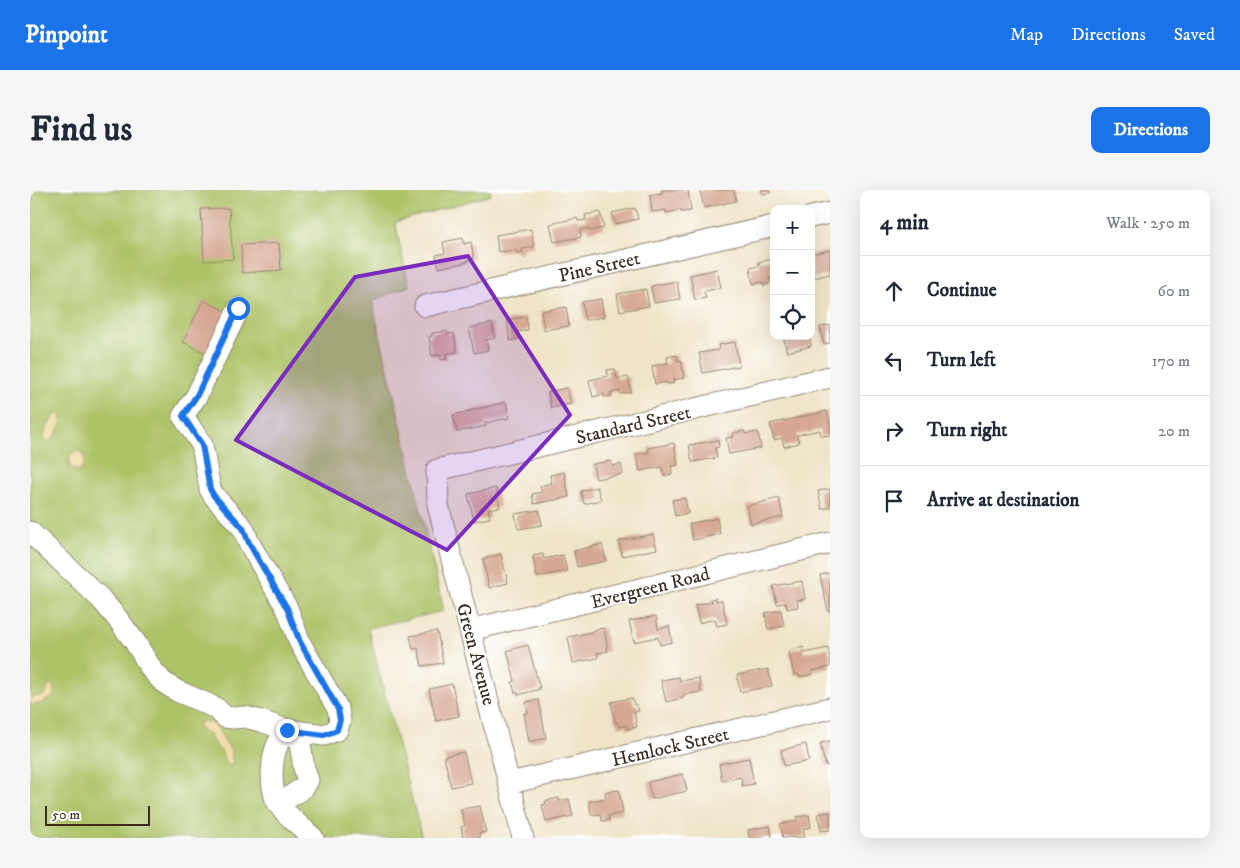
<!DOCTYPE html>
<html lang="en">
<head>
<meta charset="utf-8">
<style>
  :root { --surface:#fff; --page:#f6f6f7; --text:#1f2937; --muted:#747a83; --line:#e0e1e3; --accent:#1a73e8 }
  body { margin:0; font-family:"IM FELL DW Pica",serif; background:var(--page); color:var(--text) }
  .controls { position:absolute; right:15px; top:15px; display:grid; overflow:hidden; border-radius:10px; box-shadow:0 5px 20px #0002 }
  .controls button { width:45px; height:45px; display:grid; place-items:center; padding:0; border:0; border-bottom:1px solid var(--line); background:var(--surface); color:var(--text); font:25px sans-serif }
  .scale { position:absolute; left:15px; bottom:12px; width:105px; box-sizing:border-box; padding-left:5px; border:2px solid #3b2a1e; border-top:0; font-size:14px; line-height:18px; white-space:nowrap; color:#3b2a1e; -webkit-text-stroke:4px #fff; paint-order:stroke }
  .stop { position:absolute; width:15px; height:15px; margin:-11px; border:4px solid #1a73e8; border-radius:50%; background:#fff }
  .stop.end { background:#1a73e8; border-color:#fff; box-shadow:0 1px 5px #0008 }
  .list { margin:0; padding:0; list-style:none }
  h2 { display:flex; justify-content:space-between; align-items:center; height:65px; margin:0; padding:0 20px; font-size:21px }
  h2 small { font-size:16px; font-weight:400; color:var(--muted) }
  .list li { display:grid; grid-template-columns:32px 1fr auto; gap:15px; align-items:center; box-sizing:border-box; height:70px; padding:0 20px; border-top:1px solid var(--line) }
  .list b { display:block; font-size:19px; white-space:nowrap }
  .list em { font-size:16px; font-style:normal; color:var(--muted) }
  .icon { flex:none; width:28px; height:28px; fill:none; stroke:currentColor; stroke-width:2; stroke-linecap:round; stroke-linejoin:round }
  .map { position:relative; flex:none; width:800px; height:648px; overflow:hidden; border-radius:10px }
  header { display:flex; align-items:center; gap:30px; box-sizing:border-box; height:70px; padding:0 25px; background:var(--accent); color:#fff }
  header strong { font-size:24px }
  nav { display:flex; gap:28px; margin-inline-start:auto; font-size:18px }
  .intro { display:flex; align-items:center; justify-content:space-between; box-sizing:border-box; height:120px; padding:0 30px }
  h1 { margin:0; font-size:35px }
  .button { padding:12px 22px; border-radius:10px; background:var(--accent); color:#fff; font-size:18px; font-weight:700 }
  main { display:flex; gap:30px; padding:0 30px }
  aside { flex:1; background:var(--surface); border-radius:10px; box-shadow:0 5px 20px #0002 }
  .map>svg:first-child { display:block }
</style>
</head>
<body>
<header>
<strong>Pinpoint</strong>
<nav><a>Map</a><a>Directions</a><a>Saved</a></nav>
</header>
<div class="intro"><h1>Find us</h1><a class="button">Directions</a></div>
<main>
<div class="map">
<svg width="800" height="648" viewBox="0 0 800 648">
  <rect width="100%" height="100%" fill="#fff"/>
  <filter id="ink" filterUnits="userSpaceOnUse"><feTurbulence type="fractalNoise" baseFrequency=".02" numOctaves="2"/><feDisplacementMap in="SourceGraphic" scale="10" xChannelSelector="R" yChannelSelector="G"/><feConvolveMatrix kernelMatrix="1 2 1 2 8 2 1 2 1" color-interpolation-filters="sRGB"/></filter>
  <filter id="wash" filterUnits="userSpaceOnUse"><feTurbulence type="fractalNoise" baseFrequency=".0096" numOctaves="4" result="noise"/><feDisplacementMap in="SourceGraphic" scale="20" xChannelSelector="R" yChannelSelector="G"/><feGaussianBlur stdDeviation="1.12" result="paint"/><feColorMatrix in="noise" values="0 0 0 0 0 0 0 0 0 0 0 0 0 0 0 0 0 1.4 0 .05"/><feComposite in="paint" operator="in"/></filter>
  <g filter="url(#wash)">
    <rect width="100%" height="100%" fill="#efe4c7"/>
    <path fill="#adc367" stroke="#747642" d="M 0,0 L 460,0 L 461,5 L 365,32 L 379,96 L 342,111 L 414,421 L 338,438 L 392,648 L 0,648 Z"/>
    <path fill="#eeda9e" stroke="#94825e" d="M 28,223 L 32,225 C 33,233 25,248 18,252 L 14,247 C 14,240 23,227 28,223 Z
      M 48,261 C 57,264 56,276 49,281 L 45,280 L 40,277 L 39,271 L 41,263 Z
      M 21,494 L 24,497 L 24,506 C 18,511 7,516 0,514 L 0,508 C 10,505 16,509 18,496 Z
      M 175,531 L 183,534 L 187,538 L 200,559 L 203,572 L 201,575 L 199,576 L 194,570 L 192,562 L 184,554 L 180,545 L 168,538 L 169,532 Z"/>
    <g id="blocks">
      <path fill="#d6a893" d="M 631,0 L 658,0 L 661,21 L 651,22 L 651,20 L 636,23 L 636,20 L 622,22 L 620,5 L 632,3 Z
        M 670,0 L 704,0 L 706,11 L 674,18 Z
        M 731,0 L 739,0 L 740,3 L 732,4 Z
        M 199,18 L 203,69 L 174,71 L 171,19 Z
        M 605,18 L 608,29 L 585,34 L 582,23 Z
        M 570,22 L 574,38 L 559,41 L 558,38 L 550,40 L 551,47 L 524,52 L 520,34 L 547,28 L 548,31 L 556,30 L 555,25 Z
        M 501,39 L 504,57 L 492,59 L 493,62 L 487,63 L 486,60 L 468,62 L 466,45 Z
        M 433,48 L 434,54 L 441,52 L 444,69 L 437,70 L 438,72 L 409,78 L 406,65 L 415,63 L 413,52 Z
        M 249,53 L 251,80 L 212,83 L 211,55 Z
        M 800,60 L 800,84 L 784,88 L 781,75 L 781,64 Z
        M 744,69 L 744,87 L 739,88 L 740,93 L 733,95 L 733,92 L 723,94 L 720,78 L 729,76 L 728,72 Z
        M 687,79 L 691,98 L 674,101 L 676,108 L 665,110 L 660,85 Z
        M 647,91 L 650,109 L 624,113 L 621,96 Z
        M 616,99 L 619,116 L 590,121 L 587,104 Z
        M 571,109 L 574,127 L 555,130 L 552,112 Z
        M 173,110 L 198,122 L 178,164 L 153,152 Z
        M 536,117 L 539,136 L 514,140 L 511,121 Z
        M 496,127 L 498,140 L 488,142 L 489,149 L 480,151 L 477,130 Z
        M 462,133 L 465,148 L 456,150 L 458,160 L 444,163 L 439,138 Z
        M 800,135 L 800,153 L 794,154 L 790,137 Z
        M 417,141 L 417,144 L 424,143 L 427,162 L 416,164 L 417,169 L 411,170 L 410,165 L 402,166 L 399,147 L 402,146 L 402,143 Z
        M 753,146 L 779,146 L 781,156 L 757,162 Z
        M 705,152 L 709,176 L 673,183 L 669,163 L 689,160 L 688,155 Z
        M 647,165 L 648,171 L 651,170 L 654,188 L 643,190 L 644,193 L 637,194 L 637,192 L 625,194 L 622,176 L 638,173 L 637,167 Z
        M 585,179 L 587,189 L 598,187 L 601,202 L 590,204 L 590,201 L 580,203 L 581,206 L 574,207 L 574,204 L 563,207 L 559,190 L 578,186 L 577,180 Z
        M 537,198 L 541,214 L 521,218 L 518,202 Z
        M 476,212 L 479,228 L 455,233 L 456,236 L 427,242 L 423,225 Z
        M 797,221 L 800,236 L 800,245 L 791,246 L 790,240 L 767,245 L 769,253 L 754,257 L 752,248 L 744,250 L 740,234 Z
        M 714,241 L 715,244 L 728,242 L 731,258 L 699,264 L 696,248 L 704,247 L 703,243 Z
        M 688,250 L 689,257 L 685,258 L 687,268 L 662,272 L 659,255 Z
        M 644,253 L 648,275 L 641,276 L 642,284 L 634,286 L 632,277 L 610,281 L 606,264 L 619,262 L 618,258 Z
        M 581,271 L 582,276 L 591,274 L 593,284 L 566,289 L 563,274 Z
        M 534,282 L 539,307 L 504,314 L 502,304 L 512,302 L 510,296 L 522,293 L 520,285 Z
        M 567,297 L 571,310 L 554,314 L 551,301 Z
        M 466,298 L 470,317 L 458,319 L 460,328 L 444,331 L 438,304 Z
        M 800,299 L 800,317 L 792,319 L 788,301 Z
        M 655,308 L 658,323 L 645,326 L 642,310 Z
        M 749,308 L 753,327 L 721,334 L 717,316 Z
        M 509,320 L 512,335 L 488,339 L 485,324 Z
        M 687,328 L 690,344 L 663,350 L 659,334 Z
        M 623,344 L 627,359 L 592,366 L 589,351 Z
        M 572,354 L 576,371 L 547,377 L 544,361 Z
        M 471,364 L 478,393 L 459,398 L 453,369 Z
        M 513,364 L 514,369 L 533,365 L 537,381 L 507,387 L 503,366 Z
        M 800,383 L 800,421 L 798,421 L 790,385 Z
        M 772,391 L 775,409 L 767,410 L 768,417 L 757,419 L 756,413 L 747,414 L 743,396 Z
        M 686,408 L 686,411 L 692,410 L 697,434 L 687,436 L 685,429 L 669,433 L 665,415 L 682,412 L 681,409 Z
        M 751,420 L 754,436 L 738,439 L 735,423 Z
        M 626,426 L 628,439 L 639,436 L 642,452 L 630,455 L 628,447 L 604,452 L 599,431 Z
        M 574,438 L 578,461 L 567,463 L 568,468 L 543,473 L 538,447 L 562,442 L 563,440 Z
        M 407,441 L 413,473 L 392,476 L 388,458 L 383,459 L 380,446 Z
        M 498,455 L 510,499 L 488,505 L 488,502 L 485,503 L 482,492 L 485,491 L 477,461 Z
        M 773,457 L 774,463 L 798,458 L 800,469 L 800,477 L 782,481 L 783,484 L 769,487 L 768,484 L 764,485 L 759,461 Z
        M 738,479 L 742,496 L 710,502 L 707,485 Z
        M 649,487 L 650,491 L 669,488 L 671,502 L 653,505 L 653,508 L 636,512 L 631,490 Z
        M 422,494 L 429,526 L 406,531 L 399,499 Z
        M 602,508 L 604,515 L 607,515 L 609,521 L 604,522 L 607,537 L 597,539 L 596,535 L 589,537 L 587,532 L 585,532 L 581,512 Z
        M 509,510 L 516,548 L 499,552 L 494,523 L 498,523 L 496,512 Z
        M 800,551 L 800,575 L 796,576 L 795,571 L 794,570 L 790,553 Z
        M 776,554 L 779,571 L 754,576 L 751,560 Z
        M 434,562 L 441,593 L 421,597 L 414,566 Z
        M 719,568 L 724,594 L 712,596 L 711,587 L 692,591 L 689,574 Z
        M 653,584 L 657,601 L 622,609 L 618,592 Z
        M 589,600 L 593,623 L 578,626 L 579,630 L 572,631 L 571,624 L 561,625 L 559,611 L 576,608 L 575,602 Z
        M 529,608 L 529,611 L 539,609 L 543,626 L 516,632 L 512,615 L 516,614 L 515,611 Z
        M 450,616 L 456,642 L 449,643 L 450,648 L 433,648 L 431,637 L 435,636 L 431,619 Z
        M 800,622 L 800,640 L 791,641 L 788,624 Z
        M 779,625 L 781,637 L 773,639 L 775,647 L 753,648 L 750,634 L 767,631 L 766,627 Z
        M 740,636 L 742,648 L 719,648 L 718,640 Z"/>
    </g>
  </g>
  <g filter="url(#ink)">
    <use href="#blocks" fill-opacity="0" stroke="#958772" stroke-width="1"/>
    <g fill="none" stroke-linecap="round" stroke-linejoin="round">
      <g stroke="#958772" stroke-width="23">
        <path id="minor" d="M 781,27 L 800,23
          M 395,116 L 744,36
          M 0,342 L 70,408 L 87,428 L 105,452 L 122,480 L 133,492 L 147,501 L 175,513 L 187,519 L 195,527 L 203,528 L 215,527 L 231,531 L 257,540 L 294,545 L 307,540 L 310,530 L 308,519 L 270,453 L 257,418 L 242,393 L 219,353 L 213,338 L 184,306 L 180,299 L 172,255 L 153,226 L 167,205 L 209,118
          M 440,440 L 800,353
          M 257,540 C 254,544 251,549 248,553 C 241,569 239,600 249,615 C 259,628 272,637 283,648
          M 480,593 L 800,518
          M 249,614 L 274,597 L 278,590 L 274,578 L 268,542
          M 493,648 L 408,315 L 407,280 L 800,187"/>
      </g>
      <use href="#minor" stroke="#fff" stroke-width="21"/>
    </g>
  </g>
  <g fill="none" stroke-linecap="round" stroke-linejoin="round" filter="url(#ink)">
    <path stroke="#1a73e8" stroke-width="6" d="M 208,118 L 167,205 L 153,226 L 172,255 L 180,299 L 184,306 L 213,338 L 219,353 L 242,393 L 257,418 L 270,452 L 308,519 L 310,530 L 307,540 L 294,545 L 257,540"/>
  </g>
  <path fill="#7b2cbf" fill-opacity="0.2" stroke="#7b2cbf" stroke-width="4" stroke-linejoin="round" d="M 438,66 L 540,225 L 417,360 L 206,250 L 325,87 Z"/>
  <g text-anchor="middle" stroke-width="4" stroke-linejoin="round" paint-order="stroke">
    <g font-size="19" fill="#3b2a1e" stroke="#fff">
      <text transform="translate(569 76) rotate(-13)" y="7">Pine Street</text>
      <text transform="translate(603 234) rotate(-13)" y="7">Standard Street</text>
      <text transform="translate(620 397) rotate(-14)" y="7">Evergreen Road</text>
      <text transform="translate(447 464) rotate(75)" y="7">Green Avenue</text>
      <text transform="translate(640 556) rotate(-13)" y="7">Hemlock Street</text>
    </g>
  </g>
</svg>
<div class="controls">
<button>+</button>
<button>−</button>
<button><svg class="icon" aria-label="locate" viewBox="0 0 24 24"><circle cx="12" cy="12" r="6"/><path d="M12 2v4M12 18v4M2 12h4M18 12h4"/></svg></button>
</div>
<div class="scale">50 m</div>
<div class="stop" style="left:208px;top:118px"></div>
<div class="stop end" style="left:257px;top:540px"></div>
</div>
<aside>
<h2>4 min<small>Walk · 250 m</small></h2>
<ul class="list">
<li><svg class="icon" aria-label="ahead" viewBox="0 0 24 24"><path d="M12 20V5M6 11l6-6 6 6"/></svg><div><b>Continue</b></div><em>60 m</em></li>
<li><svg class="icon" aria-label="left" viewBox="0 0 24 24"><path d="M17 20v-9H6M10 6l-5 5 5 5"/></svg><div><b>Turn left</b></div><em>170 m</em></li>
<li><svg class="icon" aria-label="right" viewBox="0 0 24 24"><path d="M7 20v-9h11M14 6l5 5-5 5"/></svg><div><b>Turn right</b></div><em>20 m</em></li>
<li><svg class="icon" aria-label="arrive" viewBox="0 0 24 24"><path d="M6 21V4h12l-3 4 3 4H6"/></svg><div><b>Arrive at destination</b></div></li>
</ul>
</aside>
</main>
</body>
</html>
